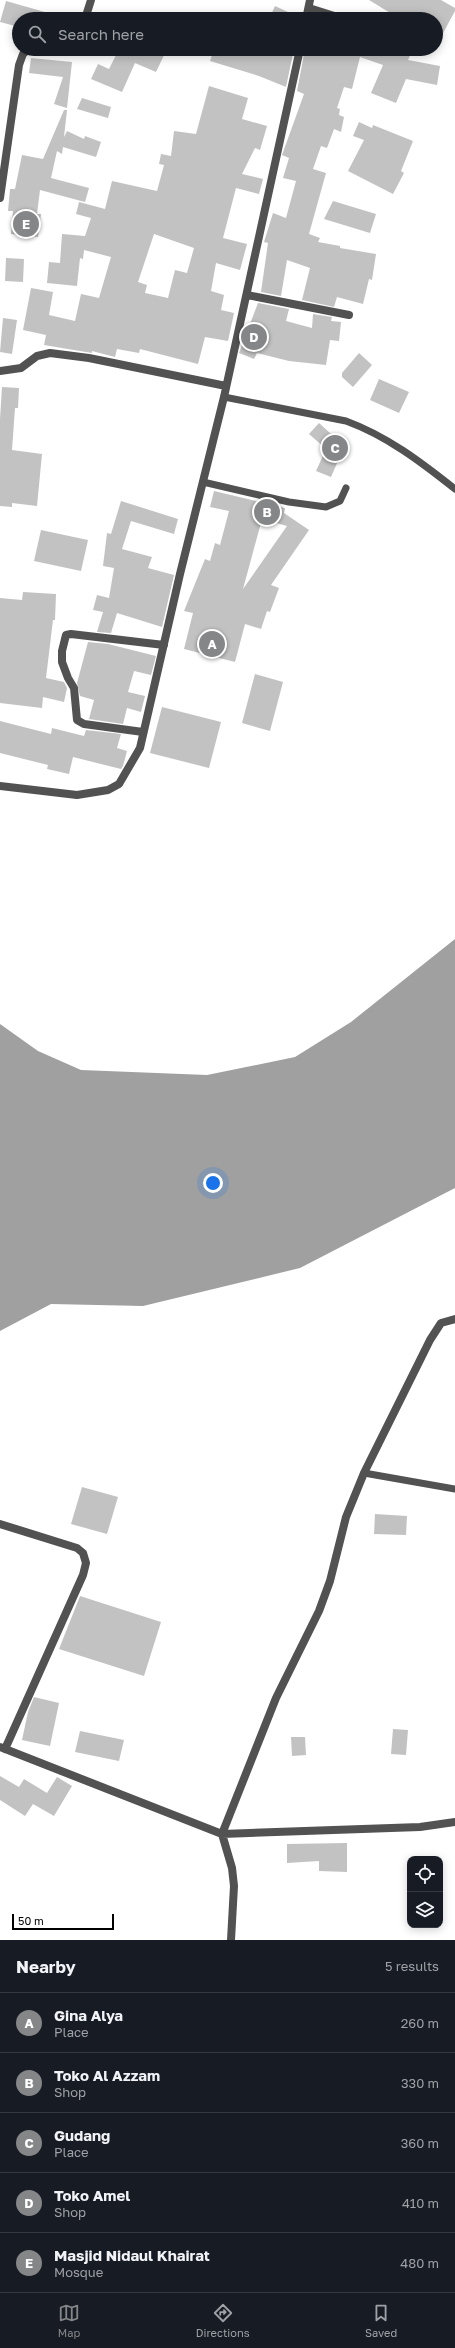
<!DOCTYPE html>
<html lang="en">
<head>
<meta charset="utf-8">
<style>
  :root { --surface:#171b24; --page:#20242c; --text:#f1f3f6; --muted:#9ea1a6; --line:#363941; --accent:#858687 }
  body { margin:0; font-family:"Golos Text",sans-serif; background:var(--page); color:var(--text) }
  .controls { position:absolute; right:12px; bottom:12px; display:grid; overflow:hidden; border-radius:8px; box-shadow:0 2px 10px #0003 }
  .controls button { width:36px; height:36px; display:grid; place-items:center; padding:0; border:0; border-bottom:1px solid var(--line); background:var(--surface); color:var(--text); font:20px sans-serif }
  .scale { position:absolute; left:12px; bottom:10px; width:102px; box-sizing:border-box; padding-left:4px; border:2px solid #000; border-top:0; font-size:11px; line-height:14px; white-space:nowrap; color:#000; -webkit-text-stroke:3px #fff; paint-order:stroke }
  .you { position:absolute; left:213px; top:1183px; width:14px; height:14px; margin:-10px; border:3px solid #fff; border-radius:50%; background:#1a73e8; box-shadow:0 0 0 6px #1a73e833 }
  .badge { display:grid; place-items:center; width:26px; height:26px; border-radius:50%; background:var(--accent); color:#fff; font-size:13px; font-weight:700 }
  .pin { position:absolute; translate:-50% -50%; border:2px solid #fff; box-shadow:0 1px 4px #0006 }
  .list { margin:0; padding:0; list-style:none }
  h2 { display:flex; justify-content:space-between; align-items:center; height:52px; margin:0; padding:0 16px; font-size:17px }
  h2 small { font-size:13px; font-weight:400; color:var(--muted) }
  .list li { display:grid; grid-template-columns:26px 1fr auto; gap:12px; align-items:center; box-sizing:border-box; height:60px; padding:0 16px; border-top:1px solid var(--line) }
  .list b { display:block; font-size:15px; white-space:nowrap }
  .list p { margin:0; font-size:13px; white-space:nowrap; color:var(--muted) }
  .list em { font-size:13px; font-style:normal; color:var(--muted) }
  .icon { flex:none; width:22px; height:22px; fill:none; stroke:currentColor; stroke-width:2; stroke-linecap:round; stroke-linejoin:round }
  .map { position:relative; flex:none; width:455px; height:1940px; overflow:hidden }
  .search { position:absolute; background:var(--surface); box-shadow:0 2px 10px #0003; left:12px; right:12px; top:12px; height:44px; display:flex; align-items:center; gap:10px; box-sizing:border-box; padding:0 14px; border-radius:22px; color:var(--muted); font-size:15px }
  .sheet { height:352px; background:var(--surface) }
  nav { display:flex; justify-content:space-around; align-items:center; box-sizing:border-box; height:56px; border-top:1px solid var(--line); background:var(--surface); font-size:11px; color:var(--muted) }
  nav a { display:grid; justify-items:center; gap:2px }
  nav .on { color:var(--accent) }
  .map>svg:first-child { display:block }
</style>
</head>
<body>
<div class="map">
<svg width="455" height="1940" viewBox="0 0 455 1940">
  <rect width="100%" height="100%" fill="#fff"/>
  <path fill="#a0a0a0" d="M 455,939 L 455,1188 L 300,1268 L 143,1306 L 51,1304 L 0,1331 L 0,1024 L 38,1051 L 81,1070 L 207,1075 L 295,1057 L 351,1022 Z"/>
  <path fill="#c2c2c2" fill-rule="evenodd" d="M 369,0 L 441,0 L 455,8 L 455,11 L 436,46 L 436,19 L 400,19 Z
    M 6,1 L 59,16 L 59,19 L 19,19 L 19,27 L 0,22 Z
    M 275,6 L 301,18 L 301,19 L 269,19 Z
    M 119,49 L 167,49 L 156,72 L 135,63 L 122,92 L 91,79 L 98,64 L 109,69 Z
    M 214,49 L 294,49 L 286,87 L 259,76 L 210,61 Z
    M 305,49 L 413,49 L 408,60 L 440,66 L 437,85 L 406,79 L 396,103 L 371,93 L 383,65 L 360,57 L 352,89 L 344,87 L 337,108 L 340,109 L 339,115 L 344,117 L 341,132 L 334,129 L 327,148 L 321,146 L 313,169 L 326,173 L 309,234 L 320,238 L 318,242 L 340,246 L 340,248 L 376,254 L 372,280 L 369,279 L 363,304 L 337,297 L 334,307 L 302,300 L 310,268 L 287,260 L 281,296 L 261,292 L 268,243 L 264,242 L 273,213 L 286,218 L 296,181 L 283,178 L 289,158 L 282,155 L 304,94 L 297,91 Z
    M 31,58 L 72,62 L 67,108 L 54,104 L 63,77 L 29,73 Z
    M 209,86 L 248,98 L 242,119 L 267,126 L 260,150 L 255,148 L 242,174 L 263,179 L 259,194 L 236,188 L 223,238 L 247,244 L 240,270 L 216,263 L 211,291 L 224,295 L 221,310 L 234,313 L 228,341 L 205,337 L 198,364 L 140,349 L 139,353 L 117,349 L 115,357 L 92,351 L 92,353 L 44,345 L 46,335 L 23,330 L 31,288 L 53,292 L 49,315 L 75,321 L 81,294 L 99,298 L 111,257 L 84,250 L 83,259 L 80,258 L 77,286 L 47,283 L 49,262 L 60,263 L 62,234 L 85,236 L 91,218 L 76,214 L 79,202 L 105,209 L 112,181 L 157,191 L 164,165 L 159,164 L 161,154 L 171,156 L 174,131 L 196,134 ZM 154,234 L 194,248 L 187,273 L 175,270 L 168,298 L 145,293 L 147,285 L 138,282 Z
    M 82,98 L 111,107 L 108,118 L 77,109 Z
    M 64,110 L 67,110 L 64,137 L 67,131 L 84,139 L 85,136 L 101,142 L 96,157 L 63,147 L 62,154 L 57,151 L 51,178 L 89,188 L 85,202 L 40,190 L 37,214 L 41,214 L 38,237 L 11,234 L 13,211 L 8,211 L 10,189 L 15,189 L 22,155 L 43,159 Z
    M 359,122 L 372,128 L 373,125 L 413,141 L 401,171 L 404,173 L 393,194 L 348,171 L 364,140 L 353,136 Z
    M 333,201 L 376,214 L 370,233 L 324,219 Z
    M 6,258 L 24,259 L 23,282 L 5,281 Z
    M 258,303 L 289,309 L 286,321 L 312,328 L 313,314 L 332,317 L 331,321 L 341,322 L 339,341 L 330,340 L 326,365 L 289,361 L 257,353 L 254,359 L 239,353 Z
    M 3,318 L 17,320 L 12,354 L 0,352 Z
    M 359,353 L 372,365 L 353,387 L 342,377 L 342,373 Z
    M 379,379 L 409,392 L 399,413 L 370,400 Z
    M 2,387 L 19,388 L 18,408 L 15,408 L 12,450 L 42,454 L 37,506 L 12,503 L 12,507 L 0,506 L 0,419 Z
    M 319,423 L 330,433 L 347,440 L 331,477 L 316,471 L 326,449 L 309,434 Z
    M 214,491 L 285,508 L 284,513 L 309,530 L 271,585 L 279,588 L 270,612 L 267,611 L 261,629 L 245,624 L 235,662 L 184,649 L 193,613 L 184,611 L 205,559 L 210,561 L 215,543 L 220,545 L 229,511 L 210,507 ZM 262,519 L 287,526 L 243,589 Z
    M 121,501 L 178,519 L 174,534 L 131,521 L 122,549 L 152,557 L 148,568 L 174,575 L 162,627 L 117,613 L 111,633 L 97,632 L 103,612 L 93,610 L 97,595 L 109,598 L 114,568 L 103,566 L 107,533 L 111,534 Z
    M 41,530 L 88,540 L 81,571 L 34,561 Z
    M 23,592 L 56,594 L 55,620 L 53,620 L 46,678 L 64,682 L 67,688 L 64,702 L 43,697 L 42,708 L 0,703 L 0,598 L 22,600 Z
    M 88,642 L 108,644 L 156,656 L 151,675 L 134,671 L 128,692 L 145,696 L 141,712 L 127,708 L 123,724 L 89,719 L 94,700 L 80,696 L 77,683 Z
    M 255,674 L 283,682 L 270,731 L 242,723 Z
    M 162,707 L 221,722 L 209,768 L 150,753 Z
    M 0,721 L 51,734 L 52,728 L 84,736 L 86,730 L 121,734 L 117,748 L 127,751 L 123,766 L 121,769 L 73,757 L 69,774 L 47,769 L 48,765 L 0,753 Z
    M 82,1487 L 118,1497 L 107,1534 L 71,1524 Z
    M 375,1514 L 407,1516 L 406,1535 L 374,1534 Z
    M 80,1596 L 161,1622 L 144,1676 L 59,1649 Z
    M 34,1697 L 59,1703 L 50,1746 L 22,1740 L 28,1712 Z
    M 393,1729 L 408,1730 L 406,1755 L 391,1754 Z
    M 80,1731 L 124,1740 L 119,1761 L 75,1752 Z
    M 291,1737 L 305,1737 L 306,1755 L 292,1756 Z
    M 0,1776 L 19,1787 L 24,1779 L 47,1793 L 57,1777 L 72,1786 L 54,1816 L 33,1804 L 25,1816 L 0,1800 Z
    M 347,1843 L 347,1872 L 319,1871 L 319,1861 L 287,1863 L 287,1844 Z"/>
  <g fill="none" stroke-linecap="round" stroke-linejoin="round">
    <path stroke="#525252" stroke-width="7" d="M 224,397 L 346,421 C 387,436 421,462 455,489
      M 203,482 L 289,502 L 326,507 L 340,501 L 346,488
      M 364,1473 L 455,1489"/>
    <path stroke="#525252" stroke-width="8" d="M 309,8 L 344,19
      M 85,19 L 91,0
      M 306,19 L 310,0
      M 0,198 L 19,65 L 23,54 L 29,49
      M 247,295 L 349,315
      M 0,371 L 21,368 L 37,356 L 50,353 L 89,358 L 226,386
      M 143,732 L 84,724 L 77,720 L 74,688 L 68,678 L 62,662 L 62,651 L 66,635 L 71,634 L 164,645
      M 0,786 L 77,795 L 108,790 L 119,784 L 140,748 L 180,574 L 224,397 L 300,49
      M 0,1524 L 77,1548 L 83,1553 L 86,1563 L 83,1575 L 5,1749
      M 0,1747 L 222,1834 L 420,1827 L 455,1822
      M 231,1940 L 234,1886 L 232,1868 L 222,1834 L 276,1698 L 319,1611 L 330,1581 L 346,1517 L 364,1473 L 430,1340 L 441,1323 L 455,1319"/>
  </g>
</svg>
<div class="controls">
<button><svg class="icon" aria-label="locate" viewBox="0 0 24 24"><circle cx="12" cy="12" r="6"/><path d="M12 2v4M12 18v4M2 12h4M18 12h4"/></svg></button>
<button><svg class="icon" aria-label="layers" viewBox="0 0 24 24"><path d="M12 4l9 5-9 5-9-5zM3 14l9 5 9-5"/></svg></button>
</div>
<div class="scale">50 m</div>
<div class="you"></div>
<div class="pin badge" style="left:212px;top:644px">A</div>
<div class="pin badge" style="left:267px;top:512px">B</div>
<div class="pin badge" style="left:335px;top:448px">C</div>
<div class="pin badge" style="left:254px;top:337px">D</div>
<div class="pin badge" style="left:26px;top:224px">E</div>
<div class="search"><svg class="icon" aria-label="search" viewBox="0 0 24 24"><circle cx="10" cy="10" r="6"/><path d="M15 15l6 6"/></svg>Search here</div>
</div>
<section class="sheet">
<h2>Nearby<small>5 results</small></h2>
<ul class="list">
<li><span class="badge">A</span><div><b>Gina Alya</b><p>Place</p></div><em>260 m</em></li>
<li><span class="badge">B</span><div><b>Toko Al Azzam</b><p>Shop</p></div><em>330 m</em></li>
<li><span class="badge">C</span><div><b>Gudang</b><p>Place</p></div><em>360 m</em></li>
<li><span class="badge">D</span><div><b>Toko Amel</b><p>Shop</p></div><em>410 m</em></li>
<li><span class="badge">E</span><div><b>Masjid Nidaul Khairat</b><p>Mosque</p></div><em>480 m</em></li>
</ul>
</section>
<nav>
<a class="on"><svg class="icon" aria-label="map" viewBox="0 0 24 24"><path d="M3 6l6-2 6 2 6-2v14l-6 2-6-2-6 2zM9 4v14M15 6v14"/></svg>Map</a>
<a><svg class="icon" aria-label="directions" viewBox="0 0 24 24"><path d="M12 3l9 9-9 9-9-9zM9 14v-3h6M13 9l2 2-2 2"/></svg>Directions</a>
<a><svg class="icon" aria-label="saved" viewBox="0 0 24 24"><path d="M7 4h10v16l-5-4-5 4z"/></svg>Saved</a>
</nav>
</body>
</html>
